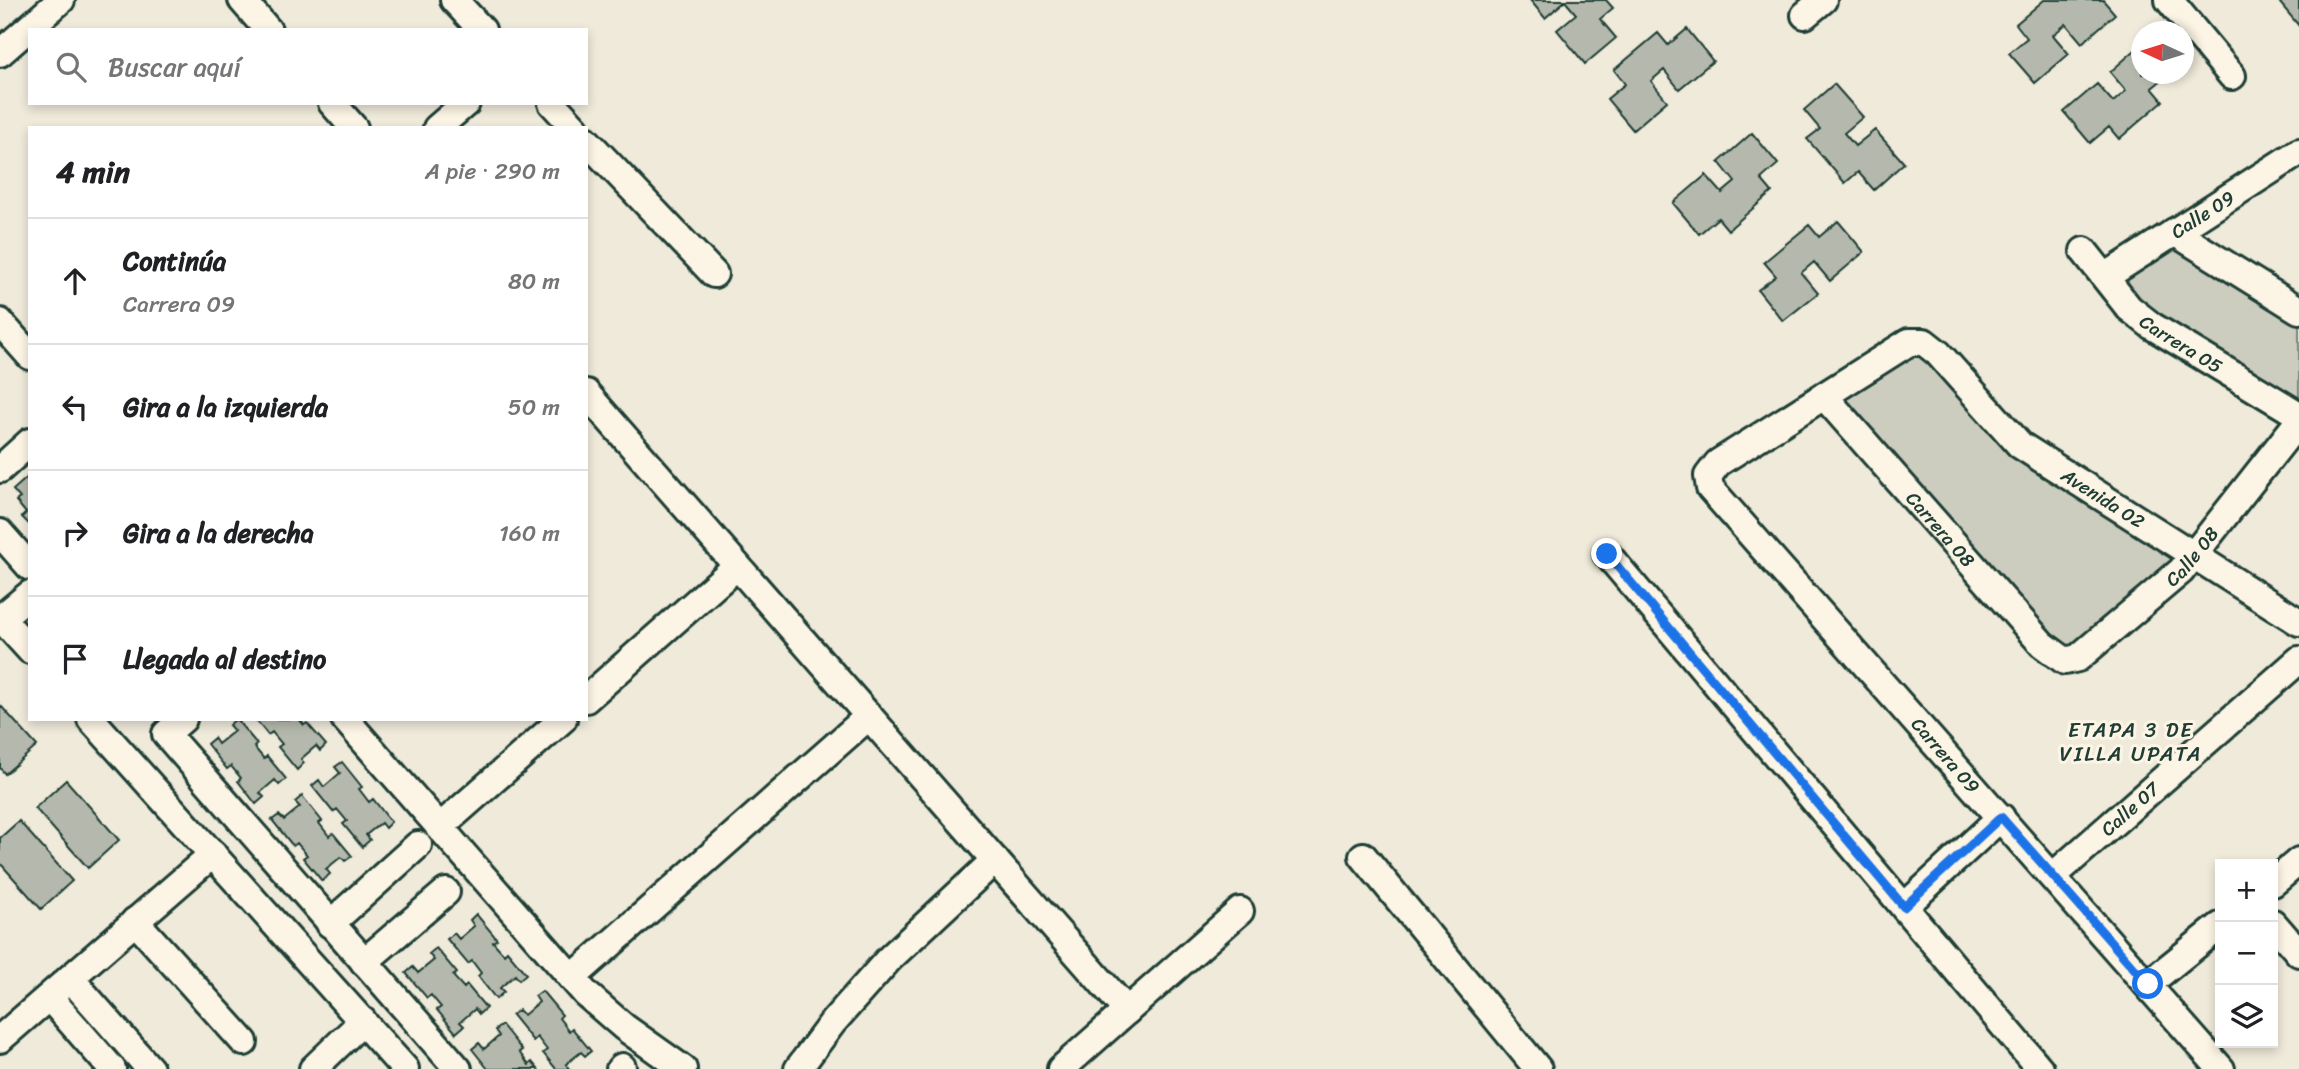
<!DOCTYPE html>
<html lang="es">
<head>
<meta charset="utf-8">
<style>
  :root { --surface:#fff; --page:#f6f6f6; --text:#202124; --muted:#757577; --line:#e0e0e0 }
  body { margin:0; font-family:Sriracha,sans-serif; background:var(--page); color:var(--text) }
  .controls { position:absolute; right:21px; bottom:21px; display:grid; overflow:hidden; border-radius:0px; box-shadow:0 4px 10px #0003 }
  .controls button { width:63px; height:63px; display:grid; place-items:center; padding:0; border:0; border-bottom:2px solid var(--line); background:var(--surface); color:var(--text); font:35px sans-serif }
  .compass { position:absolute; left:2131px; top:21px; width:63px; height:63px; border-radius:50%; background:var(--surface); box-shadow:0 4px 10px #0003; rotate:274deg }
  .stop { position:absolute; width:21px; height:21px; margin:-16px; border:5px solid #1a73e8; border-radius:50%; background:#fff }
  .stop.end { background:#1a73e8; border-color:#fff; box-shadow:0 2px 7px #0008 }
  .list { margin:0; padding:0; list-style:none }
  h2 { display:flex; justify-content:space-between; align-items:center; height:91px; margin:0; padding:0 28px; font-size:30px }
  h2 small { font-size:23px; font-weight:400; color:var(--muted) }
  .list li { display:grid; grid-template-columns:46px 1fr auto; gap:21px; align-items:center; box-sizing:border-box; height:126px; padding:0 28px; border-top:2px solid var(--line) }
  .list b { display:block; font-size:26px; white-space:nowrap }
  .list p { margin:0; font-size:23px; white-space:nowrap; color:var(--muted) }
  .list em { font-size:23px; font-style:normal; color:var(--muted) }
  .icon { flex:none; width:38px; height:38px; fill:none; stroke:currentColor; stroke-width:2; stroke-linecap:round; stroke-linejoin:round }
  .map { position:relative; flex:none; width:2299px; height:1069px; overflow:hidden }
  .search { position:absolute; background:var(--surface); box-shadow:0 4px 10px #0003; left:28px; top:28px; width:560px; height:77px; display:flex; align-items:center; gap:18px; box-sizing:border-box; padding:0 24px; border-radius:0px; color:var(--muted); font-size:26px }
  .panel { position:absolute; background:var(--surface); box-shadow:0 4px 10px #0003; left:28px; top:126px; width:560px; height:595px; border-radius:0px }
  .map>svg:first-child { display:block }
</style>
</head>
<body>
<div class="map">
<svg width="2299" height="1069" viewBox="0 0 2299 1069">
  <rect width="100%" height="100%" fill="#efeada"/>
  <filter id="ink" filterUnits="userSpaceOnUse"><feTurbulence type="fractalNoise" baseFrequency=".0143" numOctaves="2"/><feDisplacementMap in="SourceGraphic" scale="14" xChannelSelector="R" yChannelSelector="G"/><feConvolveMatrix kernelMatrix="1 2 1 2 8 2 1 2 1" color-interpolation-filters="sRGB"/></filter>
  <g filter="url(#ink)">
    <path fill="#cccdbf" stroke="#76857a" stroke-width="2" d="M 2174,232 L 2299,310 L 2299,415 L 2105,277 Z
      M 1909,342 L 1985,409 L 2195,556 L 2071,662 L 1824,396 Z"/>
    <path fill="#b5b9ad" stroke="#1f3d34" stroke-width="2" d="M 1530,0 L 1606,0 L 1613,8 L 1600,19 L 1616,38 L 1585,64 L 1557,30 L 1576,14 L 1565,1 L 1545,18 Z
      M 2044,0 L 2103,0 L 2115,14 L 2082,43 L 2066,24 L 2053,35 L 2069,54 L 2035,83 L 2009,53 L 2027,38 L 2016,24 Z
      M 2283,0 L 2299,0 L 2299,26 L 2280,3 Z
      M 1687,29 L 1713,61 L 1679,89 L 1664,70 L 1651,81 L 1667,101 L 1633,130 L 1607,99 L 1625,84 L 1614,70 L 1658,33 L 1668,45 Z
      M 2142,44 L 2142,74 L 2169,74 L 2152,88 L 2163,101 L 2119,139 L 2109,127 L 2090,143 L 2064,112 L 2097,84 L 2113,102 L 2126,91 L 2110,72 Z
      M 1834,84 L 1863,117 L 1844,133 L 1855,146 L 1875,130 L 1904,163 L 1874,190 L 1858,172 L 1845,183 L 1807,139 L 1820,129 L 1804,110 Z
      M 1752,133 L 1778,164 L 1761,179 L 1772,192 L 1728,230 L 1718,218 L 1699,234 L 1673,203 L 1706,175 L 1722,193 L 1735,182 L 1719,162 Z
      M 1838,221 L 1864,252 L 1830,281 L 1814,262 L 1801,273 L 1818,293 L 1783,321 L 1758,290 L 1776,276 L 1764,262 L 1809,225 L 1819,237 Z
      M 30,475 L 30,525 L 22,517 L 26,513 L 16,501 L 20,498 L 13,490 Z
      M 0,705 L 37,746 L 5,774 L 0,768 Z
      M 236,719 L 257,744 L 254,747 L 264,759 L 267,756 L 286,779 L 279,785 L 275,780 L 260,793 L 264,797 L 256,804 L 238,781 L 241,778 L 231,766 L 227,769 L 207,744 L 214,738 L 218,744 L 234,731 L 229,725 Z
      M 255,719 L 299,719 L 304,725 L 307,723 L 326,745 L 320,751 L 316,746 L 301,759 L 304,763 L 297,770 L 278,747 L 282,744 L 272,732 L 268,735 Z
      M 342,762 L 362,787 L 359,789 L 369,802 L 373,799 L 391,822 L 385,828 L 381,823 L 366,835 L 370,840 L 362,847 L 343,824 L 347,821 L 337,809 L 333,812 L 312,786 L 319,780 L 324,787 L 340,773 L 335,767 Z
      M 66,780 L 119,840 L 88,868 L 35,808 Z
      M 302,796 L 322,821 L 319,823 L 329,836 L 333,833 L 352,856 L 345,861 L 341,857 L 326,869 L 330,874 L 322,881 L 303,858 L 307,855 L 297,843 L 293,846 L 272,820 L 279,815 L 284,820 L 300,807 L 295,802 Z
      M 19,821 L 72,881 L 41,909 L 0,863 L 0,838 Z
      M 476,914 L 497,939 L 493,942 L 504,954 L 507,951 L 526,974 L 519,980 L 515,975 L 500,988 L 504,992 L 496,999 L 478,976 L 481,973 L 472,961 L 468,964 L 447,939 L 454,933 L 459,939 L 474,926 L 470,920 Z
      M 436,948 L 457,973 L 453,976 L 464,988 L 467,985 L 486,1008 L 479,1014 L 475,1009 L 460,1022 L 464,1026 L 456,1033 L 437,1010 L 441,1007 L 431,995 L 427,998 L 406,973 L 413,967 L 418,973 L 434,960 L 429,954 Z
      M 542,991 L 562,1015 L 559,1018 L 569,1031 L 572,1028 L 591,1051 L 585,1056 L 581,1052 L 566,1064 L 569,1069 L 556,1069 L 543,1053 L 547,1050 L 537,1037 L 533,1041 L 512,1015 L 519,1010 L 524,1015 L 539,1002 L 535,996 Z
      M 502,1025 L 522,1050 L 519,1052 L 529,1065 L 532,1062 L 538,1069 L 488,1069 L 472,1049 L 479,1043 L 484,1049 L 499,1036 L 495,1030 Z"/>
    <g fill="none" stroke-linecap="round" stroke-linejoin="round">
      <g stroke="#1f3d34" stroke-width="32">
        <g id="minor">
          <path d="M 242,0 L 268,30"/>
          <path d="M 454,0 L 482,30"/>
          <path d="M 2169,0 L 2232,76"/>
          <path d="M 1805,15 L 1823,0"/>
          <path d="M 0,53 L 61,0"/>
          <path d="M 332,103 L 354,128"/>
          <path d="M 552,103 L 575,128"/>
          <path d="M 437,128 L 466,103"/>
          <path d="M 586,140 L 714,274"/>
          <path d="M 2174,232 L 2299,310"/>
          <path id="s1" d="M 2084,251 L 2129,308 L 2152,326 L 2299,415"/>
          <path id="s2" d="M 2105,277 L 2299,152"/>
          <path d="M 0,322 L 30,356"/>
          <path d="M 586,393 L 1127,1011"/>
          <path id="s3" d="M 1824,396 L 2042,644 L 2065,661 L 2078,658 L 2181,571 L 2299,421"/>
          <path d="M 0,469 L 30,442"/>
          <path d="M 0,533 L 30,567"/>
          <path d="M 1607,554 L 2040,1069"/>
          <path d="M 0,617 L 30,650"/>
          <path d="M 1,618 L 30,594"/>
          <path d="M 586,699 L 737,566"/>
          <path d="M 91,719 L 405,1069"/>
          <path d="M 183,719 L 166,734 L 458,1069"/>
          <path d="M 345,719 L 586,994 L 624,1027 L 683,1069"/>
          <path d="M 439,828 L 563,719"/>
          <path d="M 1363,856 L 1538,1069"/>
          <path id="s4" d="M 2053,876 L 2299,660"/>
          <path d="M 2273,883 L 2299,861"/>
          <path d="M 1904,907 L 2001,817"/>
          <path d="M 135,921 L 244,1042"/>
          <path d="M 2273,923 L 2299,953"/>
          <path d="M 330,924 L 418,845"/>
          <path d="M 364,962 L 446,892"/>
          <path d="M 70,978 L 150,1069"/>
          <path d="M 572,978 L 869,716"/>
          <path d="M 2148,984 L 2220,926"/>
          <path d="M 49,997 L 112,1069"/>
          <path d="M 0,1039 L 213,854"/>
          <path d="M 313,1069 L 363,1021"/>
          <path d="M 620,1069 L 622,1067"/>
          <path d="M 798,1069 L 833,1022 L 889,959 L 995,860"/>
          <path d="M 1061,1069 L 1240,911"/>
          <path id="s5" d="M 2221,1069 L 1710,488 L 1708,476 L 1718,463 L 1909,342 L 1924,342 L 1938,353 L 2020,445 L 2299,622"/>
        </g>
      </g>
      <use href="#minor" stroke="#fcf5e5" stroke-width="26"/>
    </g>
  </g>
  <g fill="none" stroke-linecap="round" stroke-linejoin="round" filter="url(#ink)">
    <path stroke="#1a73e8" stroke-width="9" d="M 1607,554 L 1904,907 L 2001,817 L 2148,984"/>
  </g>
  <g text-anchor="middle" stroke-width="6" stroke-linejoin="round" paint-order="stroke">
    <g font-size="19" fill="#1f3d34" stroke="#fcf5e5">
      <text dy="7" stroke="none"><textPath href="#s2" startOffset="116">Calle 09</textPath></text>
      <text dy="7" stroke="none"><textPath href="#s1" startOffset="136">Carrera 05</textPath></text>
      <text dy="7" stroke="none"><textPath href="#s5" startOffset="1283">Avenida 02</textPath></text>
      <text dy="7" stroke="none"><textPath href="#s3" startOffset="177">Carrera 08</textPath></text>
      <text dy="7" stroke="none"><textPath href="#s3" startOffset="525">Calle 08</textPath></text>
      <text transform="translate(1946 755) rotate(49)" y="7">Carrera 09</text>
      <text dy="7" stroke="none"><textPath href="#s4" startOffset="102">Calle 07</textPath></text>
    </g>
    <g font-size="21" letter-spacing="2" fill="#1f3d34" stroke="#fcf5e5">
      <text x="2131" y="737">ETAPA 3 DE<tspan x="2131" dy="24">VILLA UPATA</tspan></text>
    </g>
  </g>
</svg>
<div class="controls">
<button>+</button>
<button>−</button>
<button><svg class="icon" aria-label="layers" viewBox="0 0 24 24"><path d="M12 4l9 5-9 5-9-5zM3 14l9 5 9-5"/></svg></button>
</div>
<svg class="compass" viewBox="-18 -18 36 36"><path d="M0-13l5 13h-10z" fill="#e53935"/><path d="M0 13l5-13h-10z" fill="#757577"/></svg>
<div class="stop" style="left:2148px;top:984px"></div>
<div class="stop end" style="left:1607px;top:554px"></div>
<div class="search"><svg class="icon" aria-label="search" viewBox="0 0 24 24"><circle cx="10" cy="10" r="6"/><path d="M15 15l6 6"/></svg>Buscar aquí</div>
<section class="panel">
<h2>4 min<small>A pie · 290 m</small></h2>
<ul class="list">
<li><svg class="icon" aria-label="ahead" viewBox="0 0 24 24"><path d="M12 20V5M6 11l6-6 6 6"/></svg><div><b>Continúa</b><p>Carrera 09</p></div><em>80 m</em></li>
<li><svg class="icon" aria-label="left" viewBox="0 0 24 24"><path d="M17 20v-9H6M10 6l-5 5 5 5"/></svg><div><b>Gira a la izquierda</b></div><em>50 m</em></li>
<li><svg class="icon" aria-label="right" viewBox="0 0 24 24"><path d="M7 20v-9h11M14 6l5 5-5 5"/></svg><div><b>Gira a la derecha</b></div><em>160 m</em></li>
<li><svg class="icon" aria-label="arrive" viewBox="0 0 24 24"><path d="M6 21V4h12l-3 4 3 4H6"/></svg><div><b>Llegada al destino</b></div></li>
</ul>
</section>
</div>
</body>
</html>
